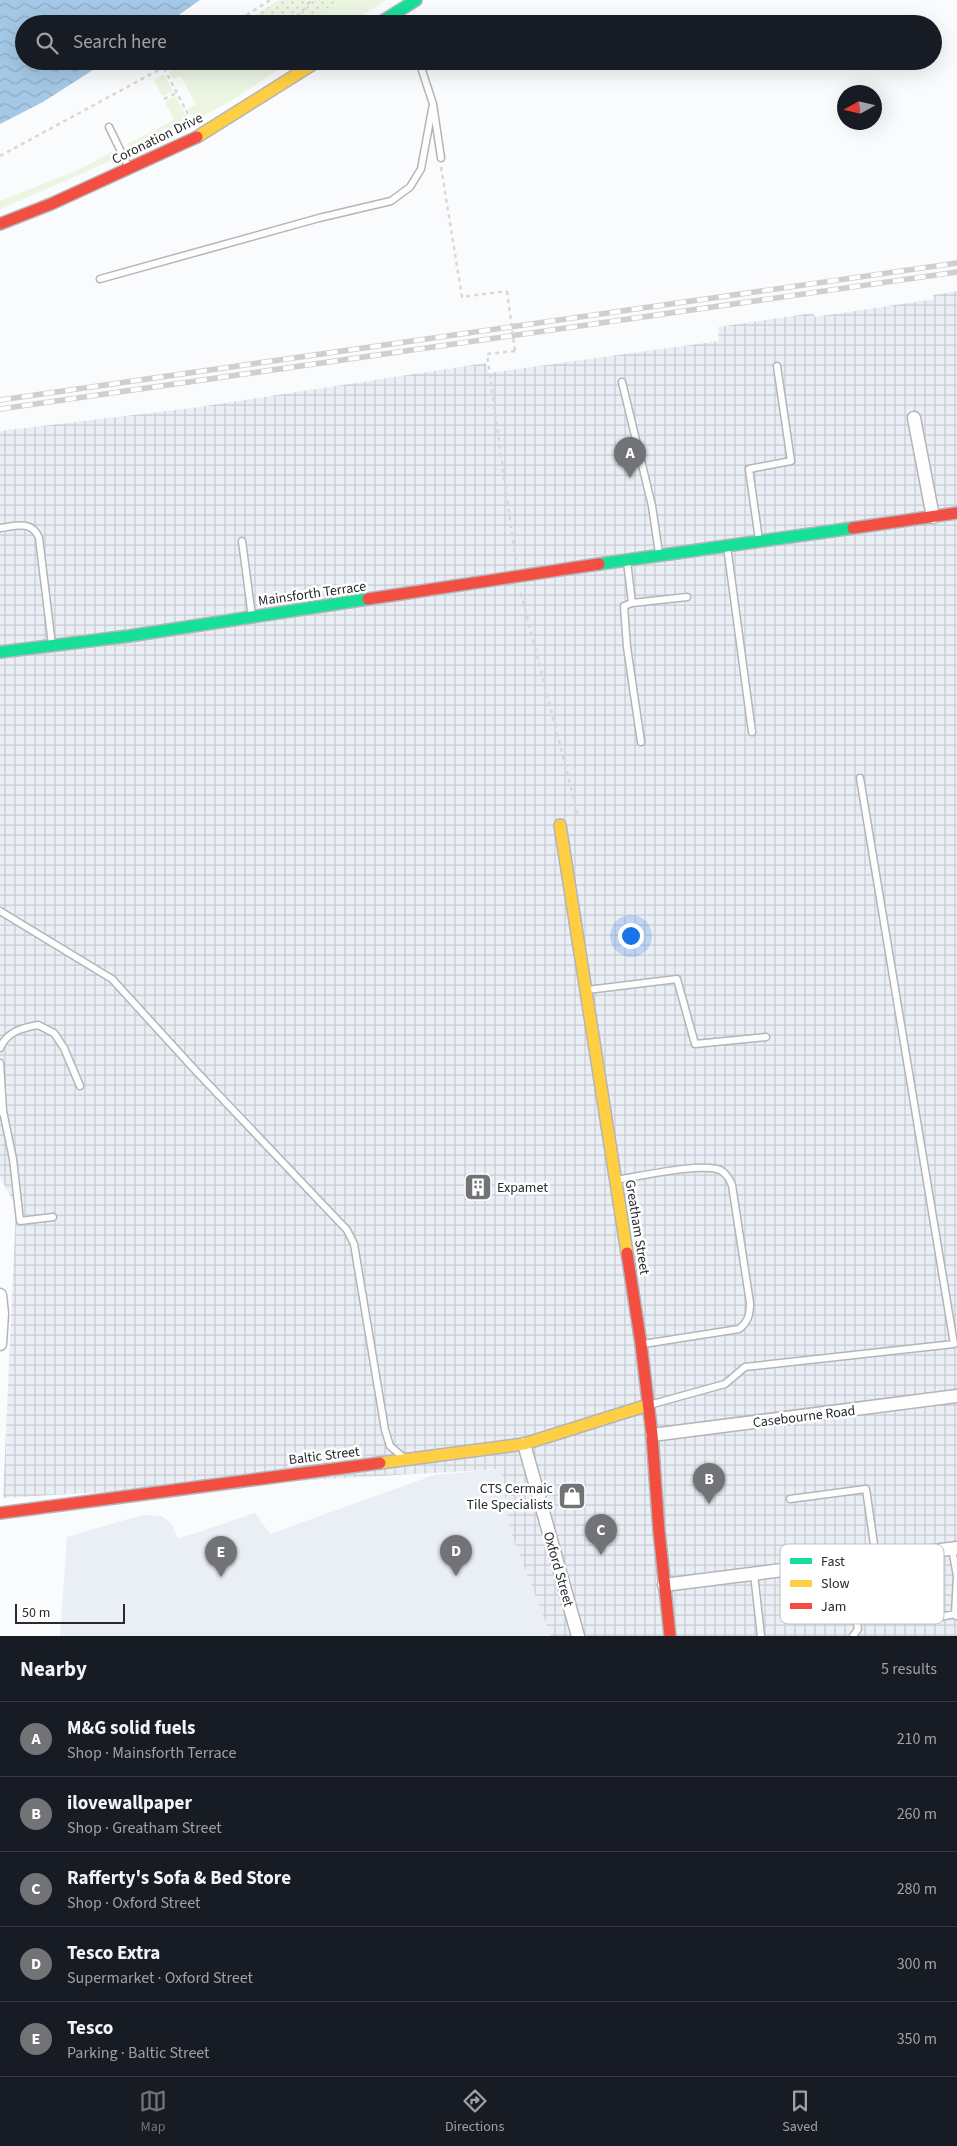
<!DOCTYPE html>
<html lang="en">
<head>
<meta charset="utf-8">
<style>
  :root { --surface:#171b24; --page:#242831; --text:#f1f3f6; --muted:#9ea1a6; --line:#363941; --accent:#727376 }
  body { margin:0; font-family:"Source Sans 3",sans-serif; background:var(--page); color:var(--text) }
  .compass { position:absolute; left:837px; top:85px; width:45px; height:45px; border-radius:50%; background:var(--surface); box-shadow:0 5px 20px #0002; rotate:262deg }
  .scale { position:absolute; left:15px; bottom:12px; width:110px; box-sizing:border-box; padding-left:5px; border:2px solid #282a2d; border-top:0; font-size:14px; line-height:18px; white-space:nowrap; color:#282a2d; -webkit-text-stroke:4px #fff; paint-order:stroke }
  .you { position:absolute; left:630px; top:935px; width:18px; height:18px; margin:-12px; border:4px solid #fff; border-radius:50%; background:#1a73e8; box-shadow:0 0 0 8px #1a73e833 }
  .badge { display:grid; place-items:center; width:32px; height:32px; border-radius:50%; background:var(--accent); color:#fff; font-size:16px; font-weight:700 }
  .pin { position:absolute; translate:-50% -41px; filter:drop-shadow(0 1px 2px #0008) }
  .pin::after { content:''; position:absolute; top:26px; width:18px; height:15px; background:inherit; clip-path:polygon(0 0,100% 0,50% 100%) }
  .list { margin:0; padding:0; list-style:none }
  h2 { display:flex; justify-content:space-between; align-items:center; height:65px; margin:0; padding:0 20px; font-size:21px }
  h2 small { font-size:16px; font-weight:400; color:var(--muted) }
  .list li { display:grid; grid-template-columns:32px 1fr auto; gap:15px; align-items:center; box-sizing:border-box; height:75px; padding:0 20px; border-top:1px solid var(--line) }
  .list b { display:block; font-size:19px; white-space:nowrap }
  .list p { margin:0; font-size:16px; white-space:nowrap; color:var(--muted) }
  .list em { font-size:16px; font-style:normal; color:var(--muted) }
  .icon { flex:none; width:28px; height:28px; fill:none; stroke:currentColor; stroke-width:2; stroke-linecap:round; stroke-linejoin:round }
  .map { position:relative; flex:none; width:957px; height:1636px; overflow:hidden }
  .search { position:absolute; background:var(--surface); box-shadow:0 5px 20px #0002; left:15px; right:15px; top:15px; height:55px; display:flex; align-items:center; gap:12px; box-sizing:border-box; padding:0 18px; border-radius:28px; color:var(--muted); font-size:19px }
  .sheet { height:440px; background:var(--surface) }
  nav { display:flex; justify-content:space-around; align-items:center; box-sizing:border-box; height:70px; border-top:1px solid var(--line); background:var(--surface); font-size:14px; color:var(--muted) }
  nav a { display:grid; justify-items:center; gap:2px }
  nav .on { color:var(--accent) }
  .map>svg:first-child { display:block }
</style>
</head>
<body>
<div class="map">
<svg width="957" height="1636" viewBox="0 0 957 1636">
  <defs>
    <pattern id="industrial-grid" width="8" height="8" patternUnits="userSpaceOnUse" patternTransform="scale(1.25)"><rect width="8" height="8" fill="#eaeef5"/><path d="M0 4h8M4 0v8" fill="none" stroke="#c9ccd2"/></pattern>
    <pattern id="park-dots" width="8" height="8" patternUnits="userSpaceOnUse" patternTransform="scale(1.25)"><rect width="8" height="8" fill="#ebf5e2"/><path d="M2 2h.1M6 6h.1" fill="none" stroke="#cad2c2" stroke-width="1.8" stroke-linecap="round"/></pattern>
    <pattern id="water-waves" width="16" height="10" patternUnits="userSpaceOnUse" patternTransform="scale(1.25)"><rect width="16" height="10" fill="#a4c8e5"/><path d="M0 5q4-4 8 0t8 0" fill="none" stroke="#8dacc5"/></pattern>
  </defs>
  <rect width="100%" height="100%" fill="#fafbfd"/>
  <path fill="#eaeef5" d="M 501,1469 L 510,1530 L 551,1636 L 60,1636 L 67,1537 L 142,1515 L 162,1516 L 172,1525 L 178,1539 L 255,1513 L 270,1534 L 434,1475 Z"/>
  <path fill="url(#industrial-grid)" d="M 957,291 L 957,1636 L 551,1636 L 510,1530 L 501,1469 L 3,1498 L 16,1207 L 0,1177 L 0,431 L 192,408 L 486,363 L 488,373 L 719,341 L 718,327 L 813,313 L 815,317 L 934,299 L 933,295 Z"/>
  <path fill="#ebf5e2" d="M 279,0 L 386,0 L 349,24 L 243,24 Z
    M 183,61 L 291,61 L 236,98 L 194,121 L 188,109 L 196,105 L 181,76 L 173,79 L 169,71 Z
    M 164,74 L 173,91 L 162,96 L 154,80 Z
    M 175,96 L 190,123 L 132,150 L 127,144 L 174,120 L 165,102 Z
    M 112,152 L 115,159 L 0,209 L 0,201 L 78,170 Z"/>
  <path fill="url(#park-dots)" d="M 279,0 L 339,0 L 305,24 L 248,24 L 245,22 Z"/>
  <path fill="url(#water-waves)" d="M 0,0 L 200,0 L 166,24 L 24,24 L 24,61 L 107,61 L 43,102 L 0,124 Z"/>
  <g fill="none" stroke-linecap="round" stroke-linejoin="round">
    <g stroke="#b4b5b8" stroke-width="9">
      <path id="lane" d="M 419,61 L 433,104 L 441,158
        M 109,127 L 128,166
        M 100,279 L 319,218 L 391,201 L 410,187 L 421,169 L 433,104
        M 622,382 L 652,506 L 659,553
        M 0,528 C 16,526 32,520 39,538 L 52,645
        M 759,540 L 749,469 L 791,461 L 777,366
        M 242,541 L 252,617
        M 727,546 L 752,732
        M 627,561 L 632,603 L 687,597
        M 632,603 L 624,606 L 627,647 L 641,742
        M 0,911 L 112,979 L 195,1070 L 347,1230 L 354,1244 L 385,1430 L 390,1446 L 403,1457
        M 587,990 L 677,979 L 695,1044 L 766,1037
        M 0,1048 C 7,1032 21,1028 38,1025 L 54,1033 L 64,1048 L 80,1086
        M 0,1063 L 3,1111 L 1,1112
        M 3,1111 L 13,1159 L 20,1221 L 53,1217
        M 616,1180 C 637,1177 703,1162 720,1170 C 726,1173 729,1178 732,1185 L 750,1303 C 750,1315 748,1322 739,1329 L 643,1344
        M 649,1405 L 725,1384 L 745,1367 L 954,1344 L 860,778
        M 790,1499 L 866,1489 L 876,1558
        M 952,1549 L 957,1576
        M 847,1562 L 858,1629 L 853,1636
        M 754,1574 L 761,1636
        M 955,1614 L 957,1576
        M 930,1619 L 955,1614 L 956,1616"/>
    </g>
    <g stroke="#b4b5b8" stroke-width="15">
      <path id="street" d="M 914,418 L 933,517
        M 0,1295 L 2,1314 L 0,1344
        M 652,1435 L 957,1396
        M 524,1444 L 578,1636
        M 664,1585 L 957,1548"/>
    </g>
    <g stroke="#b4b5b8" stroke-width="14">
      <path id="fast" d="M 378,24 L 416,0
        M 599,564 L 853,528
        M 0,652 L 129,636 L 368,599"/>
    </g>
    <g stroke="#b4b5b8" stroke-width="14">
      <path id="slow" d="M 197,137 L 318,61
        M 560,825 L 627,1253
        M 380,1463 L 524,1444 L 648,1405"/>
    </g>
    <g stroke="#b4b5b8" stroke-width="14">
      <path id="jam" d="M 0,224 L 51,204 L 197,137
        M 853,528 L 957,513
        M 368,599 L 599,564
        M 627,1253 L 641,1344 L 652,1435 L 659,1531 L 670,1636
        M 0,1513 L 380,1463"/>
    </g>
    <path stroke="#d8d8d9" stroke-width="2.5" stroke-dasharray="4 4" stroke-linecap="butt" d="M 246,16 L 256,24
      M 233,24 L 270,0
      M 274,24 C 294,19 299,17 311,0
      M 164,68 L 192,122
      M 164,99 L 177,93
      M 0,156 L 175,61
      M 441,167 L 462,297 L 507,291
      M 515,351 L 487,354 L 516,563
      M 521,593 L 578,815 L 574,818"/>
    <use href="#lane" stroke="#fefeff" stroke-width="6"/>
    <use href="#street" stroke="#fefeff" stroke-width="12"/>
    <use href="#fast" stroke="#16e098" stroke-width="11"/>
    <use href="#slow" stroke="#ffcf43" stroke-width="11"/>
    <use href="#jam" stroke="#f24e42" stroke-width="11"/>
    <g stroke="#cfcfcf" stroke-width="5.5">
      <path id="rail" d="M 0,400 L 957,263
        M 0,409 L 957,272"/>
    </g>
    <use href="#rail" stroke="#fff" stroke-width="4" stroke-dasharray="11" stroke-linecap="butt"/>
    <path stroke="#d8d8d9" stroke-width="2.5" stroke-dasharray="4 4" stroke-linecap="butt" d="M 507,291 L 515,351"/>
  </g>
  <defs>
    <g id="building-square" transform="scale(1.4375)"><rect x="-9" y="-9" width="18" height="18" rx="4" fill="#727376" stroke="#fff"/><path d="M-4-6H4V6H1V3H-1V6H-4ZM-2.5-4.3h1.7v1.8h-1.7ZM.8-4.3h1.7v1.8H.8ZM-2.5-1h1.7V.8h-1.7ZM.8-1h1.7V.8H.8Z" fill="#fff"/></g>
    <g id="shop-square" transform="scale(1.4375)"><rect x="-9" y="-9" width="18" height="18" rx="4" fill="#727376" stroke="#fff"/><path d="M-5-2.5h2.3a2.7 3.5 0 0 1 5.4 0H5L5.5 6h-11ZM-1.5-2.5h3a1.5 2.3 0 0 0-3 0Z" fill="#fff"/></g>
  </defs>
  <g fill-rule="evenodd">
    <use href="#building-square" x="478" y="1187"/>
    <use href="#shop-square" x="572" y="1496"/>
  </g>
  <g text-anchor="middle" stroke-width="5" stroke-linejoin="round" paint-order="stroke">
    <g font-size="14" fill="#282a2d" stroke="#fff">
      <text transform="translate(157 138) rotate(-26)" y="5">Coronation Drive</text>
      <text transform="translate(312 593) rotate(-8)" y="5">Mainsforth Terrace</text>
      <text transform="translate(638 1227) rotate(81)" y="5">Greatham Street</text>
      <text transform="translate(804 1416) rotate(-7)" y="5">Casebourne Road</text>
      <text transform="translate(324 1455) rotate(-7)" y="5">Baltic Street</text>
      <text transform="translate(559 1569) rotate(74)" y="5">Oxford Street</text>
    </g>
    <g font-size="14" fill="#282a2d" stroke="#fff" text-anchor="start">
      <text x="497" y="1192">Expamet</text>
      <text x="553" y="1493" text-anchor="end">CTS Cermaic<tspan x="553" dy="16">Tile Specialists</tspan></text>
    </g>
  </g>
  <rect x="780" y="1544" width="164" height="80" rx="8" fill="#fff" stroke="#bebfc0" stroke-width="1"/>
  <rect x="790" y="1558" width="22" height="6" fill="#16e098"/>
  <rect x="790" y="1580" width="22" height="7" fill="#ffcf43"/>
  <rect x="790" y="1603" width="22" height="6" fill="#f24e42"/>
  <g font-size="14" fill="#282a2d">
    <text x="821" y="1566">Fast</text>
    <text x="821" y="1588">Slow</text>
    <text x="821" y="1611">Jam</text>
  </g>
</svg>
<svg class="compass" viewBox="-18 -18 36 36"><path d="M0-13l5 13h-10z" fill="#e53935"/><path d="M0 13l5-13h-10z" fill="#9ea1a6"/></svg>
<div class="scale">50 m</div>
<div class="you"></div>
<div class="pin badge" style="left:630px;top:478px">A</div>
<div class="pin badge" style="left:709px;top:1504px">B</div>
<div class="pin badge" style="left:601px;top:1555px">C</div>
<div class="pin badge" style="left:456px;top:1576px">D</div>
<div class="pin badge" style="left:221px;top:1577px">E</div>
<div class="search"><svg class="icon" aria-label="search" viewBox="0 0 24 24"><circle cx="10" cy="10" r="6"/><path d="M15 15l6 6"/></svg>Search here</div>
</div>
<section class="sheet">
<h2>Nearby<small>5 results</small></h2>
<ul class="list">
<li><span class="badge">A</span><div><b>M&amp;G solid fuels</b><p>Shop · Mainsforth Terrace</p></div><em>210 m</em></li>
<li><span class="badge">B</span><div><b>ilovewallpaper</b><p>Shop · Greatham Street</p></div><em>260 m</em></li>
<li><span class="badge">C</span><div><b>Rafferty's Sofa &amp; Bed Store</b><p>Shop · Oxford Street</p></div><em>280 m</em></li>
<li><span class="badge">D</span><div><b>Tesco Extra</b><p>Supermarket · Oxford Street</p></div><em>300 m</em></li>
<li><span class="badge">E</span><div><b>Tesco</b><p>Parking · Baltic Street</p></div><em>350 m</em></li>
</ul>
</section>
<nav>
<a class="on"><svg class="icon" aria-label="map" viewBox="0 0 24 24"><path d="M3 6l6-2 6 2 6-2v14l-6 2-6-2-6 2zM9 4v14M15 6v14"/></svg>Map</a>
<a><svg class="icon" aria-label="directions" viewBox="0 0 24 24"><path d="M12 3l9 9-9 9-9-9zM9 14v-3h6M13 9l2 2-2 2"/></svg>Directions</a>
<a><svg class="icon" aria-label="saved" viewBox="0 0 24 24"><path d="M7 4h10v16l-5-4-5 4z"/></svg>Saved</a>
</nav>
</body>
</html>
